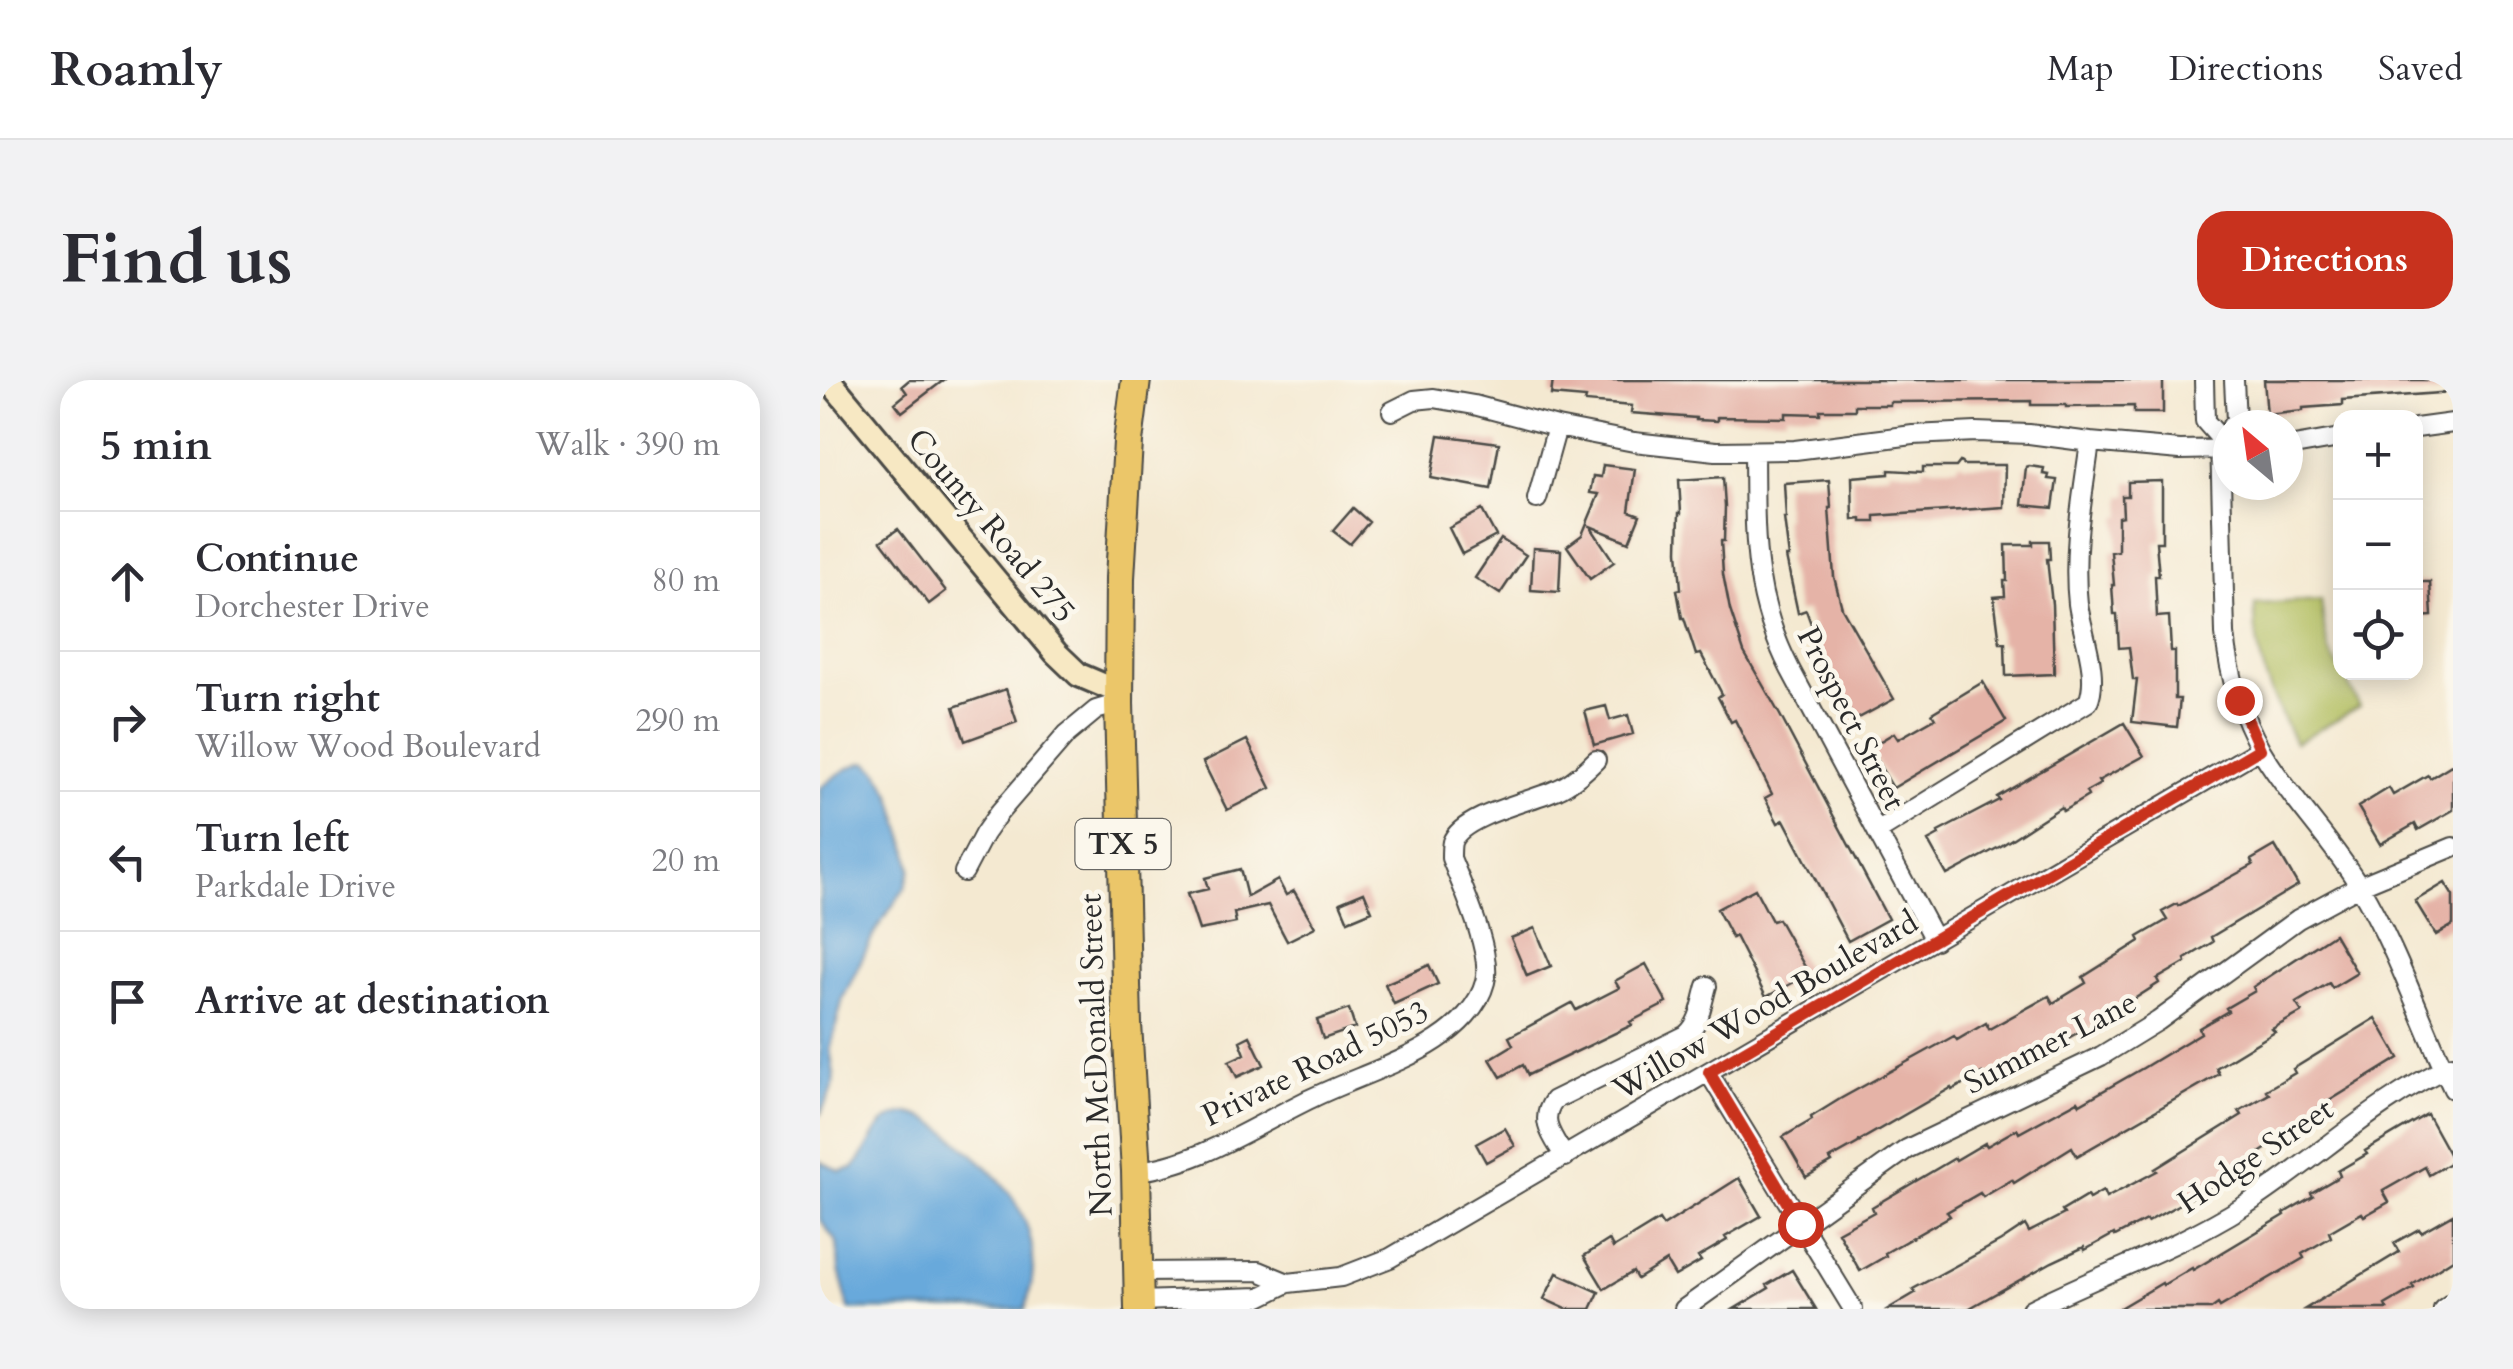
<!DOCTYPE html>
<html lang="en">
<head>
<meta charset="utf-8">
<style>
  :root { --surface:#fff; --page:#f2f2f3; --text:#2b2b33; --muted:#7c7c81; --line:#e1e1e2; --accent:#c8321e }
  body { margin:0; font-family:Cardo,serif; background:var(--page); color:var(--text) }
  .controls { position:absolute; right:30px; top:30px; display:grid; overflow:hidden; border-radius:20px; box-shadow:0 5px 25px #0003 }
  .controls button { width:90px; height:90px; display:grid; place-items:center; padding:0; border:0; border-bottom:2px solid var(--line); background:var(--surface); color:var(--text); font:50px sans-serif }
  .compass { position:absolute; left:1393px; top:30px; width:90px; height:90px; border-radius:50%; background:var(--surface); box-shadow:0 5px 25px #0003; rotate:331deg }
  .stop { position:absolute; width:30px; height:30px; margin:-22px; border:8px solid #c8321e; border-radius:50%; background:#fff }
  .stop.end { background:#c8321e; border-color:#fff; box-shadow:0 2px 10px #0008 }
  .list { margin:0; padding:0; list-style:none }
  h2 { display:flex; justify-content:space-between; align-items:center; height:130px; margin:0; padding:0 40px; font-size:42px }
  h2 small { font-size:32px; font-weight:400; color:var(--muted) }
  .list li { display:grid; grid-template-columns:65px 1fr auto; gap:30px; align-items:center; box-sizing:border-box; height:140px; padding:0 40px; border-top:2px solid var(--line) }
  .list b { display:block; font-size:38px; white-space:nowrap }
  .list p { margin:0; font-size:32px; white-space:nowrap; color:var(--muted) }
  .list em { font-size:32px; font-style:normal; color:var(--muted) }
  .icon { flex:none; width:55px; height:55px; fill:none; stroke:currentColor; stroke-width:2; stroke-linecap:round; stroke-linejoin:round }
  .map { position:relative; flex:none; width:1633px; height:929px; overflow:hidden; border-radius:30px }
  header { display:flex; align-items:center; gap:60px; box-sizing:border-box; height:140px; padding:0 50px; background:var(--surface); border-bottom:2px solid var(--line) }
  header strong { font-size:48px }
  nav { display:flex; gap:55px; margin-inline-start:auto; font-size:35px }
  .intro { display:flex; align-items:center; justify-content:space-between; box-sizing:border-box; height:240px; padding:0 60px }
  h1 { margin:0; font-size:70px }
  .button { padding:25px 45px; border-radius:30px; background:var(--accent); color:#fff; font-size:35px; font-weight:700 }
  main { display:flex; gap:60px; padding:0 60px }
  aside { flex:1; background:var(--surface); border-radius:30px; box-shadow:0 5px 25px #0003 }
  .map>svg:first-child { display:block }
</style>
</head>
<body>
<header>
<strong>Roamly</strong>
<nav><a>Map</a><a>Directions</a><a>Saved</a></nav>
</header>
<div class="intro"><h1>Find us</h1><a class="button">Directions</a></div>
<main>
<aside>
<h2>5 min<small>Walk · 390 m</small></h2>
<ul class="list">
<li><svg class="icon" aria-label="ahead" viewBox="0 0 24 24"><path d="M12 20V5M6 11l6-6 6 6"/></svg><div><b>Continue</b><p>Dorchester Drive</p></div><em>80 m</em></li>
<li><svg class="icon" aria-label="right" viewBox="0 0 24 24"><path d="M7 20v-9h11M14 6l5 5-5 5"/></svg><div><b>Turn right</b><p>Willow Wood Boulevard</p></div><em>290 m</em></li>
<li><svg class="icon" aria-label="left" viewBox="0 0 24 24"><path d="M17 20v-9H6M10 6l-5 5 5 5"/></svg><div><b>Turn left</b><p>Parkdale Drive</p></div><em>20 m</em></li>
<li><svg class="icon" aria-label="arrive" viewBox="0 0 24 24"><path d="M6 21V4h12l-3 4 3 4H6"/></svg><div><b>Arrive at destination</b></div></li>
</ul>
</aside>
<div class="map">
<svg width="1633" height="929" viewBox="0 0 1633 929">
  <rect width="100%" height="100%" fill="#fbf7ec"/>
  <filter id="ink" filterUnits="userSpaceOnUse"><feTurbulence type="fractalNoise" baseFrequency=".01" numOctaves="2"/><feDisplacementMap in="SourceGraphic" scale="20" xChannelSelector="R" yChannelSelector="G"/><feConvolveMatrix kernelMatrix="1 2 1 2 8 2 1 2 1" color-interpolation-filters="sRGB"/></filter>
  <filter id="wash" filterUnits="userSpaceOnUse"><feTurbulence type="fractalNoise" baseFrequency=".0048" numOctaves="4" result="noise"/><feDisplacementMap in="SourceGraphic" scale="40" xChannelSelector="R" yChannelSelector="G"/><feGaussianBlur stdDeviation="2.25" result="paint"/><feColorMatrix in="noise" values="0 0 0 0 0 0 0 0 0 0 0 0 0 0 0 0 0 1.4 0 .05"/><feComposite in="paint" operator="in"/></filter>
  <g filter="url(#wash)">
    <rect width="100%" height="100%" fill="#f4e9d1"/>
    <path fill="#b1bd5f" stroke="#6e7445" stroke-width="2.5" d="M 1501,220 L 1505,253 L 1509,270 L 1540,326 L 1475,363 C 1452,318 1433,275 1435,224 Z"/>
    <path fill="#68a9db" stroke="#4a6a83" stroke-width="2.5" d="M 46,382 L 57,390 L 71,414 L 87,467 L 91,489 L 85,508 L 56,550 L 23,618 L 10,669 L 14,694 L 13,706 L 0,736 L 0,408 C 14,397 29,385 46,382 Z
      M 89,733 C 117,740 127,752 148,770 C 200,813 228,861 205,929 L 29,929 L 19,890 L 17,863 L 0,839 L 0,781 L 20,791 L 33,788 C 55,765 52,736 89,733 Z"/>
    <g id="blocks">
      <path fill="#e5b3a7" d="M 89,0 L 124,0 L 82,32 L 75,23 L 87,13 L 82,6 Z
        M 733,0 L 1343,0 L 1343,33 L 1314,33 L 1314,26 L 1246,27 L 1246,25 L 1211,25 L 1211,21 L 1070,22 L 1070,25 L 1035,25 L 1035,30 L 1000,30 L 1000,34 L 966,33 L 966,38 L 897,37 L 897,41 L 876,40 L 876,38 L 811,33 L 812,26 L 765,22 L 766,18 L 731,15 Z
        M 1444,0 L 1633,0 L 1633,12 L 1523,20 L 1523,25 L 1483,28 L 1483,31 L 1447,35 Z
        M 619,55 L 679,63 L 671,109 L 611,98 Z
        M 1140,82 L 1144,85 L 1185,85 L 1184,127 L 1055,136 L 1055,142 L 1042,142 L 1042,139 L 1033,140 L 1032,97 L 1069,94 L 1069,90 L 1103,92 L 1103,87 L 1136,87 Z
        M 783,85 L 815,89 L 809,131 L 820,135 L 809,162 L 770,146 L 794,182 L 770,199 L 747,166 L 762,155 L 779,114 L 770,113 L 773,96 L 781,97 Z
        M 1209,86 L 1224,88 L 1223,94 L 1229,95 L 1228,99 L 1237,100 L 1233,128 L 1202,125 L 1206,87 Z
        M 903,97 L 905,126 L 904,161 L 901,161 L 903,194 L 910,230 L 924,272 L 960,335 L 1068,539 L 1028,561 L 964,440 L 958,443 L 945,418 L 952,414 L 915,340 L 911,342 L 898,317 L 902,314 L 881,274 L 876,275 L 864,238 L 862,238 L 857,210 L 861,209 L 858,171 L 859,133 L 861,133 L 859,100 Z
        M 1009,100 L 1011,128 L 1009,128 L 1014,197 L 1022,228 L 1074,319 L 1035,340 L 987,256 L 994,252 L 986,230 L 978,233 L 966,177 L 969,177 L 964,138 L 966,138 L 964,103 Z
        M 1342,101 L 1342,162 L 1336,162 L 1339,196 L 1335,196 L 1337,237 L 1349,236 L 1351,271 L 1355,271 L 1355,319 L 1360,319 L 1357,347 L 1312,342 L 1317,300 L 1313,300 L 1309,267 L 1299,268 L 1297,234 L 1294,234 L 1292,205 L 1294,205 L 1291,172 L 1298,171 L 1298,137 L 1303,136 L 1302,116 L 1308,116 L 1308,102 Z
        M 533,128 L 549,142 L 530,164 L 513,151 Z
        M 662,130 L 676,156 L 642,174 L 629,148 Z
        M 78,149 L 126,211 L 109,224 L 61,161 Z
        M 681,159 L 706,175 L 680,214 L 655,198 Z
        M 1213,161 L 1229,161 L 1230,179 L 1227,179 L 1232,224 L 1234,294 L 1186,296 L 1185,263 L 1180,263 L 1174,217 L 1185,216 L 1184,201 L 1187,201 L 1186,165 L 1213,165 Z
        M 713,168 L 741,170 L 739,212 L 711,210 Z
        M 1596,202 L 1610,202 L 1612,236 L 1596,237 Z
        M 1163,302 L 1186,341 L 1073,408 L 1049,368 L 1074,353 L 1078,359 L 1115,338 L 1112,333 Z
        M 186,309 L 197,342 L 145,361 L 134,327 Z
        M 786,326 L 790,340 L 808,335 L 813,354 L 774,365 L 765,331 Z
        M 1304,343 L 1324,376 L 1278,401 L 1280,404 L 1266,412 L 1268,416 L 1243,431 L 1241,427 L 1181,466 L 1127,495 L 1108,461 L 1119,455 L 1118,452 L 1179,420 L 1177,417 L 1199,404 Z
        M 427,360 L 451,408 L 407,430 L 383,382 Z
        M 1633,384 L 1633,430 L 1598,450 L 1595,444 L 1560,464 L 1538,427 L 1569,408 L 1573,415 L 1608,395 L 1610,398 Z
        M 1455,466 L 1478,505 L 1391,557 L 1393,562 L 1365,579 L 1366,582 L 1337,599 L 1339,603 L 1267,649 L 1266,648 L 1227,670 L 1225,667 L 1196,684 L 1193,680 L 1164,697 L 1162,693 L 1132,710 L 1131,708 L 1039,761 L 1040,762 L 1010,779 L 1012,782 L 986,797 L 963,757 L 992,740 L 991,737 L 1020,719 L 1134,656 L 1137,660 L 1166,643 L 1169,649 L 1229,616 L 1233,623 L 1266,603 L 1263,597 L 1320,561 L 1318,557 L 1347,540 L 1342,532 L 1357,524 L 1358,526 L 1433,485 L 1431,480 Z
        M 420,489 L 427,517 L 458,500 L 466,515 L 474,511 L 495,547 L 467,561 L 448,525 L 414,533 L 416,543 L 379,550 L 367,514 L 388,509 L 385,498 Z
        M 1625,503 L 1633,516 L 1633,545 L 1616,555 L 1595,521 Z
        M 935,509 L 952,541 L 958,539 L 989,594 L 946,617 L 915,556 L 912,558 L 897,529 Z
        M 544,512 L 552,531 L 528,541 L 520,522 Z
        M 715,548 L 731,586 L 707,596 L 691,558 Z
        M 1514,554 L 1537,593 L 1512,608 L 1509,603 L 1476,623 L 1482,632 L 1452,649 L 1455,652 L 1396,688 L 1399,694 L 1257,776 L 1252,767 L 1194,803 L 1192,800 L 1163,817 L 1160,813 L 1127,832 L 1130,836 L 1065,873 L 1066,876 L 1040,891 L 1018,852 L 1054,832 L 1052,827 L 1135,778 L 1136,780 L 1165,763 L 1167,766 L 1197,749 L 1199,753 L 1258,721 L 1260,724 L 1323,688 L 1381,653 L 1379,648 L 1408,631 L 1406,628 L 1435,611 L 1433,607 Z
        M 826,584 L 847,623 L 810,642 L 812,645 L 708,695 L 703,685 L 681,697 L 670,679 L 693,665 L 689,657 L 752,623 L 756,630 L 799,608 L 795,601 Z
        M 609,585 L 618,604 L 574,624 L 565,604 Z
        M 529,629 L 535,648 L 503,659 L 497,640 Z
        M 1556,638 L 1579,678 L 1493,731 L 1495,735 L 1465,752 L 1467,755 L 1410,792 L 1412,795 L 1327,842 L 1326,840 L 1295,856 L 1294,854 L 1265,870 L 1264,867 L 1232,882 L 1148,929 L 1068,929 L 1095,913 L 1093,909 L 1181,861 L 1205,845 L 1209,852 L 1244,834 L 1242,831 L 1267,816 L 1269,819 L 1283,811 L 1286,818 L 1337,791 L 1335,789 L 1422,735 L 1419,731 L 1449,714 L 1446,710 L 1475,693 L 1473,689 Z
        M 430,656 L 444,685 L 417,697 L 409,681 L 425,674 L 420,661 Z
        M 1607,734 L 1633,781 L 1609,795 L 1605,787 L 1563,811 L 1569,822 L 1544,836 L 1542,833 L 1509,852 L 1511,857 L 1482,874 L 1484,878 L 1400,927 L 1398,924 L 1391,929 L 1298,929 L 1342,903 L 1343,905 L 1372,888 L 1373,890 L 1465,835 L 1464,833 L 1493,816 L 1491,813 L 1520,796 L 1518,791 L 1547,774 L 1545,771 Z
        M 685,748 L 695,766 L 666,782 L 656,764 Z
        M 919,798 L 941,836 L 905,857 L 907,860 L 878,877 L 881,881 L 855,896 L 846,881 L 817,899 L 813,892 L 784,909 L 764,876 L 789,860 L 793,868 L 839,840 L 843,846 Z
        M 1633,834 L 1633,879 L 1592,905 L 1594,908 L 1565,925 L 1567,929 L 1485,929 L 1579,872 L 1574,863 L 1599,849 L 1601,852 Z
        M 972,890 L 996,929 L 914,929 L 949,908 L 947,905 Z
        M 737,893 L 779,912 L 771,929 L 746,929 L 724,919 Z"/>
    </g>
  </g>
  <g filter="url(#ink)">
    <use href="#blocks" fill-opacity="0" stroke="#494844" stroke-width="2.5"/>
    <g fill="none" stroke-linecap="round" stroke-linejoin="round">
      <g stroke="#494844" stroke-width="22">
        <path id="street" d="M 1384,0 L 1385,41 L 1400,58 L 1405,254 C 1409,294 1421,335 1441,370 C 1470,419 1511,459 1540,507 C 1578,571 1601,642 1633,709
          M 572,31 L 594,20 L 614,18 L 654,25 L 737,47 L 814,62 L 896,71 L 975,70 L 1093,55 L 1156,52 L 1209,54 L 1270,62 L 1360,70 L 1408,69
          M 1412,45 L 1416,41 L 1414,0
          M 1596,48 L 1633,43
          M 1468,67 L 1520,58
          M 934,71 C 935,152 931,213 970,289 L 1115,560
          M 717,119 L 737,47
          M 1057,452 L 1268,322 C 1280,295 1262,253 1258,224 C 1252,170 1263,115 1270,62
          M 144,492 L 164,454 L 178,434 L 247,354 L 276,330 L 299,323
          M 889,693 L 1033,929
          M 745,777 C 733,757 718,741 734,720 L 866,655 C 880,644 882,623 887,606
          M 316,791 C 377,786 437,744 492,718 C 533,698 579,685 617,660 C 637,647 659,626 665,602 C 673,573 642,506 631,478 C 631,473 631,466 632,462 C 642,435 713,421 738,409 C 752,403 765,391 776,380
          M 318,892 L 439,891 L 468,903
          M 319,921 L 440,917 L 468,903 L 521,897 L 570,878 L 1440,369
          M 864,929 L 1087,769 L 1281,676 L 1338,641 L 1478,539 L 1539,506 L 1633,467
          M 1211,929 C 1281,894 1357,868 1424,826 C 1495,781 1555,720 1633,685
          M 1623,929 L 1633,922"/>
      </g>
      <g stroke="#494844" stroke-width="28">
        <path id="secondary" d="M 9,0 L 236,273 L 259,295 L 299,312"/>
      </g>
      <g stroke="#494844" stroke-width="32">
        <path id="primary" d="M 316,0 L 308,62 L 300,198 L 299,323 L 307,644 L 316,791 L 319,929"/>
      </g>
      <use href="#street" stroke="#fff" stroke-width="18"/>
      <use href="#secondary" stroke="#f7e8c3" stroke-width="22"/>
      <use href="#primary" stroke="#ebc669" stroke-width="28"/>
    </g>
  </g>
  <g fill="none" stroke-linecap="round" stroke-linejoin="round" filter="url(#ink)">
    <path stroke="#c8321e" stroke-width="12" d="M 980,844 L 889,692 L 1440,369 L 1419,320"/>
  </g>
  <g text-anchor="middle" stroke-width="9" stroke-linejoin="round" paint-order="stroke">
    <rect fill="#fbf7ec" stroke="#696865" stroke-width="2.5" x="255.5" y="439" width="95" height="50" rx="8"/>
    <g font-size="30" font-weight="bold" fill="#2b2b2b">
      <text x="303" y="474">TX 5</text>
    </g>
    <g font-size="32" fill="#2b2b2b" stroke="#fbf7ec">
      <text transform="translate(172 145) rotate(50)" y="11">County Road 275</text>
      <text transform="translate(1032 338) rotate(63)" y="11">Prospect Street</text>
      <text transform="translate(945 625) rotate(-30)" y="11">Willow Wood Boulevard</text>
      <text transform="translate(1230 662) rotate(-27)" y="11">Summer Lane</text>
      <text transform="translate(275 675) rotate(-92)" y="11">North McDonald Street</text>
      <text transform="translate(495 683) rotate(-26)" y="11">Private Road 5053</text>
      <text transform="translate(1435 775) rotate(-34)" y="11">Hodge Street</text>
    </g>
  </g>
</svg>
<div class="controls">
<button>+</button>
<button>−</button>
<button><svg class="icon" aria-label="locate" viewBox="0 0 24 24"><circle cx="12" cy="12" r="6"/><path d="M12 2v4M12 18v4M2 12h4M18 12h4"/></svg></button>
</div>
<svg class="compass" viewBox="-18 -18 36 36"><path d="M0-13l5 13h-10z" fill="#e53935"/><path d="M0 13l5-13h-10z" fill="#7c7c81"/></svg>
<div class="stop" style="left:980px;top:844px"></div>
<div class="stop end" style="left:1419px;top:320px"></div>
</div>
</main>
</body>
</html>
